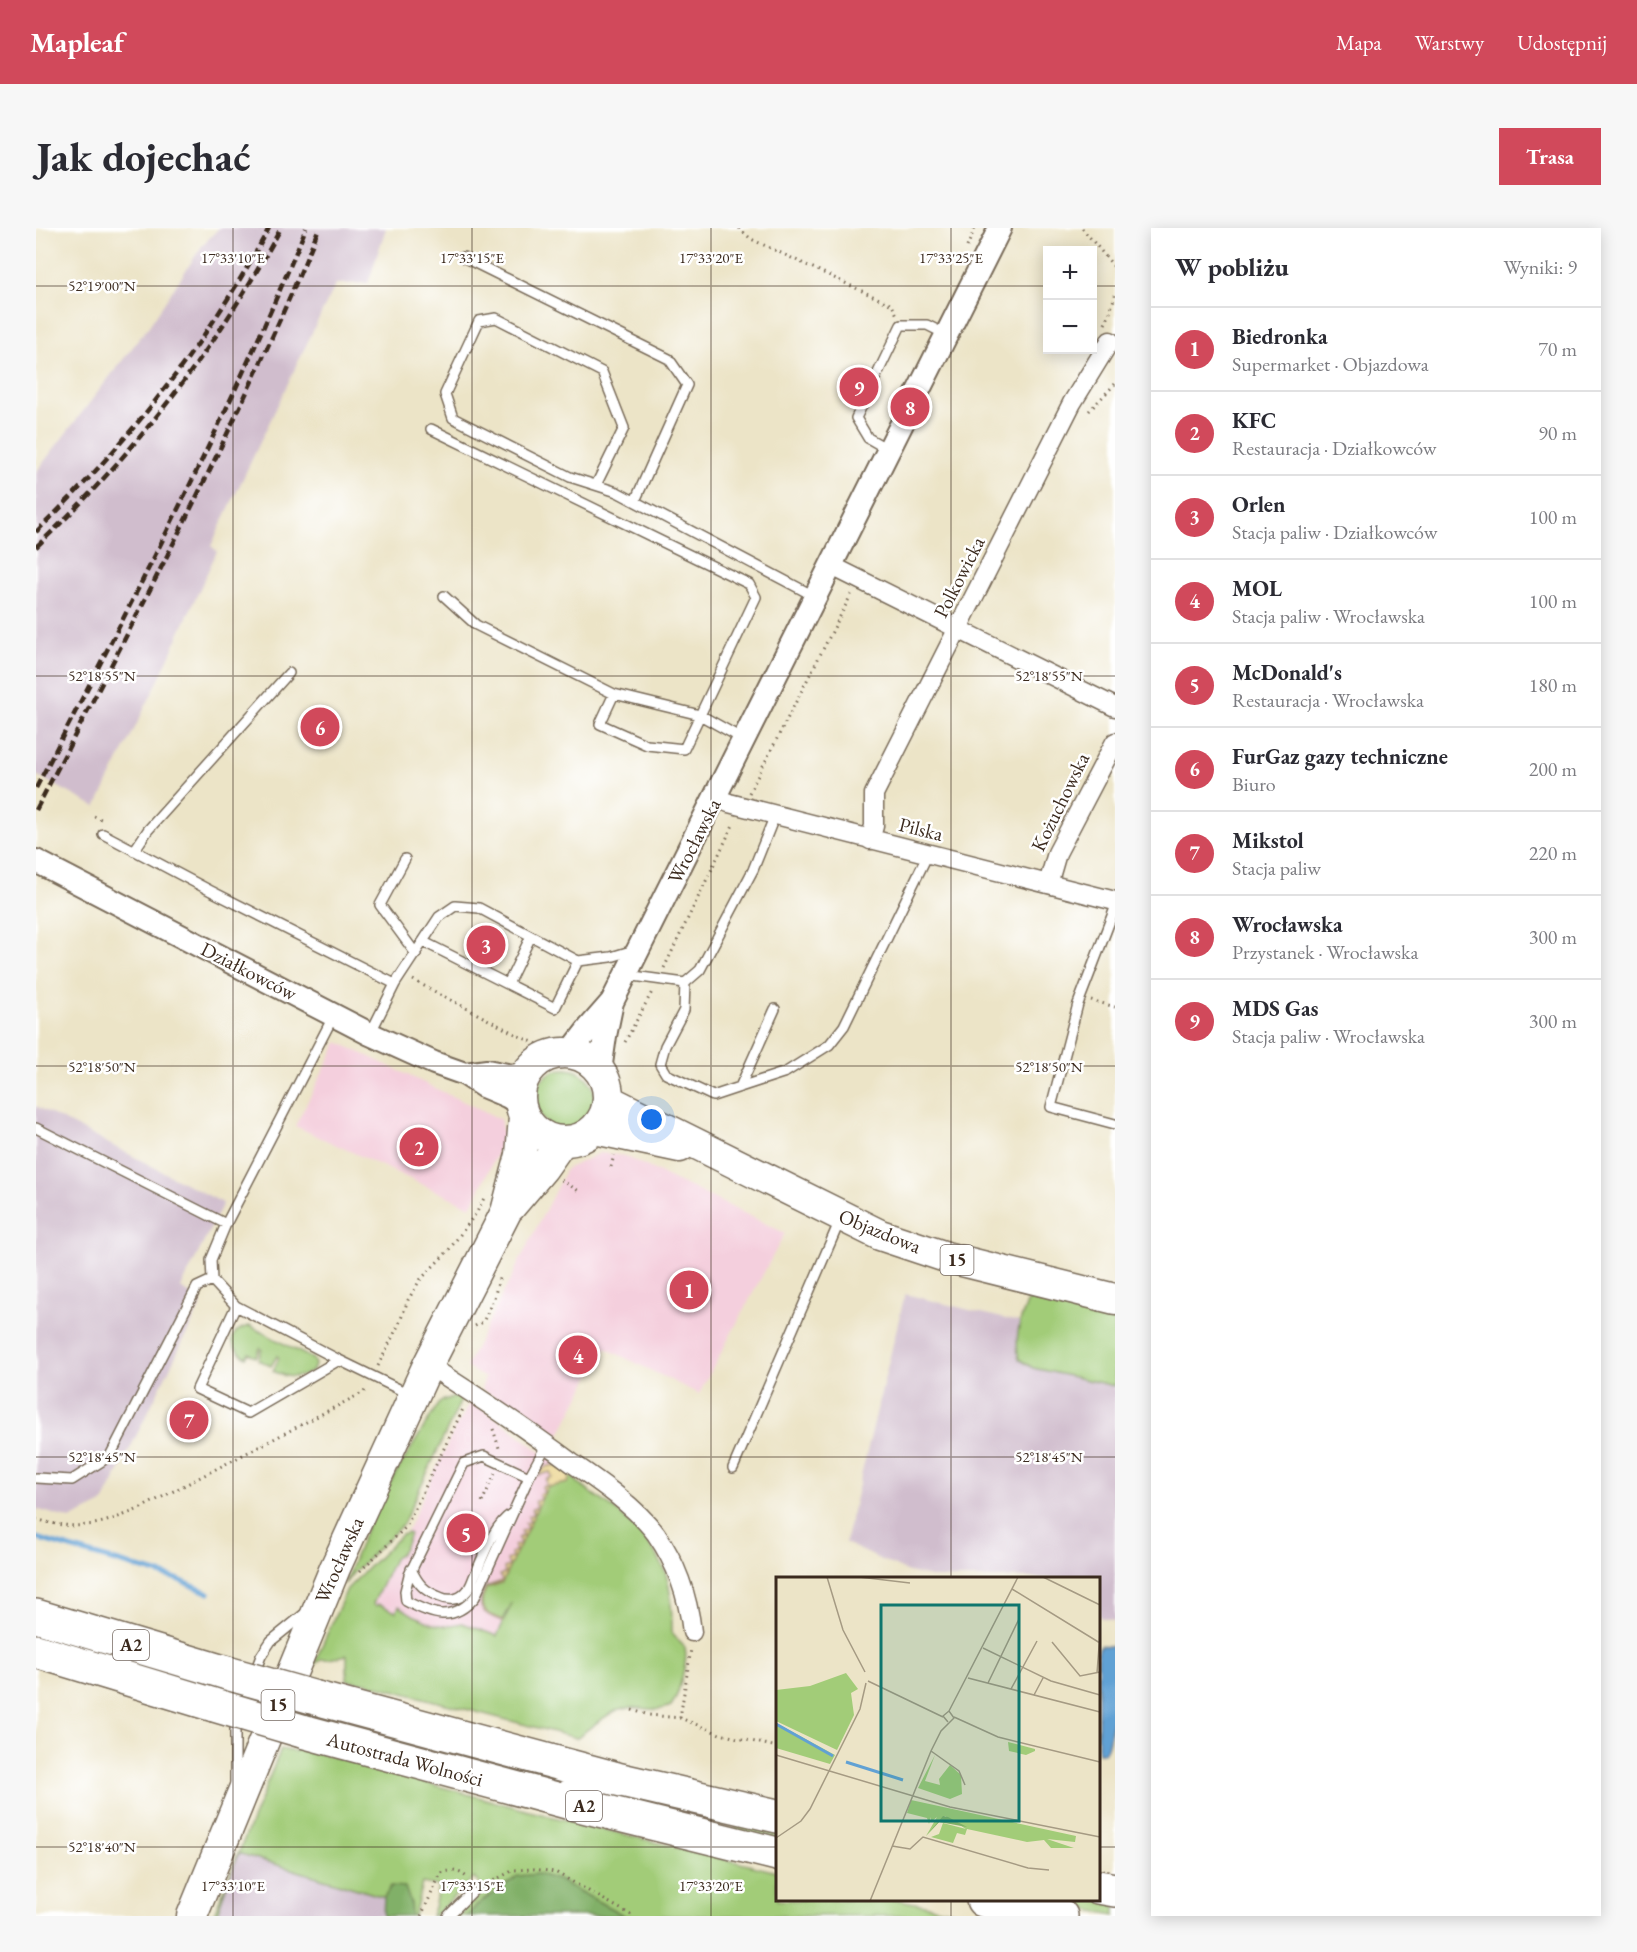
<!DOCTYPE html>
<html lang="pl">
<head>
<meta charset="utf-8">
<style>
  :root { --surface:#fff; --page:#f7f7f7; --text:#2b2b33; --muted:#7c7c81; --line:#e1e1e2; --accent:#d1495b }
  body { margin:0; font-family:"EB Garamond",serif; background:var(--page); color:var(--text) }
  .controls { position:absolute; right:18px; top:18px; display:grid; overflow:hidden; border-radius:0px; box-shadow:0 3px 15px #0003 }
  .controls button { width:54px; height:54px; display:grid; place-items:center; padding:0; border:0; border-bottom:2px solid var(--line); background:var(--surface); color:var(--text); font:30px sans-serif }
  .you { position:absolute; left:616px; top:892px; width:21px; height:21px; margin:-15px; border:4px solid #fff; border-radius:50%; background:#1a73e8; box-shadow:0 0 0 9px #1a73e833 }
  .badge { display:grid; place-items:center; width:39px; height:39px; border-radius:50%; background:var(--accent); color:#fff; font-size:20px; font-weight:700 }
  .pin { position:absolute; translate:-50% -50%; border:3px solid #fff; box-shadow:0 2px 6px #0006 }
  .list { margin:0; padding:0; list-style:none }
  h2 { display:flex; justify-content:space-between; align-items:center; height:78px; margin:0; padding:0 24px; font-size:26px }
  h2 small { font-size:20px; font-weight:400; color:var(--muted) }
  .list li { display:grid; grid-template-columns:39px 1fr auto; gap:18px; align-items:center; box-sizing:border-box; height:84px; padding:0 24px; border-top:2px solid var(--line) }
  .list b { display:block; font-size:22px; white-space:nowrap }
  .list p { margin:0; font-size:20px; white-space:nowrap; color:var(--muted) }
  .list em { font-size:20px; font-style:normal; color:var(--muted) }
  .map { position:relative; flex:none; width:1079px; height:1688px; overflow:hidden; border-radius:0px }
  header { display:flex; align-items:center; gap:36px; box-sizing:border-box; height:84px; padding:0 30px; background:var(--accent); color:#fff }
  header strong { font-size:28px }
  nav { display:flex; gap:33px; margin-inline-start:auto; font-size:21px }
  .intro { display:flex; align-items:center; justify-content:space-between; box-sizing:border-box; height:144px; padding:0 36px }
  h1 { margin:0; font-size:42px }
  .button { padding:15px 27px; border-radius:0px; background:var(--accent); color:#fff; font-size:21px; font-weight:700 }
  main { display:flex; gap:36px; padding:0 36px }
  aside { flex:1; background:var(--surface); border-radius:0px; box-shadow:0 3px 15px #0003 }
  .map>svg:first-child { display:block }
</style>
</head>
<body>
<header>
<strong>Mapleaf</strong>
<nav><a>Mapa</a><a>Warstwy</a><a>Udostępnij</a></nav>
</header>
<div class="intro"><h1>Jak dojechać</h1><a class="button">Trasa</a></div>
<main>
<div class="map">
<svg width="1079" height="1688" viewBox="0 0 1079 1688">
  <rect width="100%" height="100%" fill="#fff"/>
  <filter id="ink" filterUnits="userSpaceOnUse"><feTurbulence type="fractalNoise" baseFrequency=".0167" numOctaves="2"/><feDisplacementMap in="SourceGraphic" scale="12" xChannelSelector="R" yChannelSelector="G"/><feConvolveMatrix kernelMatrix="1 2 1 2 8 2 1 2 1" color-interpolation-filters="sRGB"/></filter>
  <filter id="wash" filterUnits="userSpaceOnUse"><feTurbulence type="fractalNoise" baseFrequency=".008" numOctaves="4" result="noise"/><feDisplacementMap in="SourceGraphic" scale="24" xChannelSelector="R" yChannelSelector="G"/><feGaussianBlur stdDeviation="1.35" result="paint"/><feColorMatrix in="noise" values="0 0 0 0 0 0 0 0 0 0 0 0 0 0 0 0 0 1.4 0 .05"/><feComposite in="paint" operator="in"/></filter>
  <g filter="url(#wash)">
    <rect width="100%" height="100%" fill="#ece4c7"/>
    <path fill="#f4cfdd" d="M 302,814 L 464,891 L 468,911 L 435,979 L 259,898 Z
      M 564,925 L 589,928 L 749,1005 L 663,1166 L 569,1120 L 523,1208 L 445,1161 L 449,1150 L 430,1139 L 530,941 Z
      M 435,1174 L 467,1195 L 535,1247 L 457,1415 L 337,1376 L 419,1200 Z"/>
    <path fill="#d0bdcd" d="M 183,0 L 350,0 L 332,55 L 300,56 L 280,96 L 175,318 L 181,323 L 122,453 L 60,579 L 0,547 L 0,244 L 113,98 L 166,18 Z
      M 0,878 L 187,975 L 145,1060 L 166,1075 L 67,1275 L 34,1291 L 0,1281 Z
      M 869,1066 L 1079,1118 L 1079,1393 L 1063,1389 L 1062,1350 L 900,1350 L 872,1344 L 809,1315 Z
      M 202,1625 L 348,1669 L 347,1688 L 180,1688 Z"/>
    <path fill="#a2cc78" stroke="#6e7b4b" stroke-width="1.5" d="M499 871a30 30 0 1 1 60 0a30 30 0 1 1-60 0Z
      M 994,1070 L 1079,1093 L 1079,1158 L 997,1140 L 983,1131 C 978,1111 984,1087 994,1070 Z
      M 214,1098 L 277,1131 L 279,1137 L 277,1142 C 263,1152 252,1150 237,1143 L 243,1130 L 241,1128 L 235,1138 L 222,1132 L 226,1121 L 224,1120 L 220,1129 L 213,1125 L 210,1129 C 192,1118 191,1103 214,1098 Z
      M 420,1169 L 426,1170 L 367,1296 L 317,1345 L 308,1357 L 337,1283 L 402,1176 L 408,1172 Z
      M 535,1247 C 546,1262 564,1269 578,1281 C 600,1299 626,1325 632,1354 C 636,1370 636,1388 636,1404 C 639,1412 645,1412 648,1418 C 654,1429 642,1469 635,1478 C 616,1487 601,1475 584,1481 C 572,1485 551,1502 540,1510 L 330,1455 L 311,1452 L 311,1427 L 293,1431 L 285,1431 L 277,1438 L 311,1361 L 365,1307 L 372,1305 L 374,1306 C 370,1316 367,1325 358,1331 L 337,1376 L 341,1378 L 342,1376 L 360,1384 L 363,1378 L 377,1387 L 397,1396 L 410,1398 L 426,1395 L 461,1408 L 476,1375 L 467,1392 C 457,1388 441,1383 447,1369 C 448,1366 449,1363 450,1360 L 466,1355 L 511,1259 L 531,1255 Z
      M 282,1481 L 417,1519 L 413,1534 L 277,1496 Z
      M 261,1519 L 493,1583 L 741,1644 L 741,1672 L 864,1672 L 941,1688 L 589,1688 L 522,1652 L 441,1677 L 431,1688 L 422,1688 L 449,1663 L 438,1650 L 398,1688 L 395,1688 L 399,1676 L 402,1658 L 386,1655 L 378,1688 L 375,1688 L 355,1658 L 348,1669 L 202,1625 L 180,1688 L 177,1688 L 245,1521 L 259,1524 Z
      M 702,1590 L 741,1599 L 741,1615 L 699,1605 Z
      M 1001,1672 L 1079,1673 L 1079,1687 Z"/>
    <path fill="#81b068" stroke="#5e6d43" stroke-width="1.5" d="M 502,1646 L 522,1652 L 589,1688 L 431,1688 L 441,1677 L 482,1648 Z
      M 355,1658 L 369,1659 L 374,1674 L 375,1688 L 347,1688 L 348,1669 Z"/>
    <path fill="#eeda9e" stroke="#94825e" stroke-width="1.5" d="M 523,1237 L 535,1247 L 532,1255 L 511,1259 L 466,1355 L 450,1360 C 449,1363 448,1366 447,1369 C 441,1383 457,1388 467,1392 L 467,1393 C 446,1387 439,1380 449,1359 L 466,1353 L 464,1347 L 469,1345 L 468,1340 L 473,1338 L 471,1332 L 476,1330 L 475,1325 L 480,1323 L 478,1318 L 484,1316 L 482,1310 L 487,1308 L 485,1303 L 491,1301 L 489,1295 L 494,1294 L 492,1288 L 498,1286 L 496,1281 L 501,1279 L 499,1273 L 504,1272 L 503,1266 L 508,1264 L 506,1259 L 511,1257 L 510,1252 L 516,1249 L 514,1244 L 503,1247 C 507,1238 514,1237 523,1237 Z"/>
    <path fill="#61a1d4" stroke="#4e6679" stroke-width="1.5" d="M 1064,1417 L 1079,1419 L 1079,1485 L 1071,1520 L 1068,1525 L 1062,1524 L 1062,1424 Z"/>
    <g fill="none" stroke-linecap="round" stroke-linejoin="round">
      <path stroke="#61a1d4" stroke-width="5" d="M 0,1310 L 141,1351 L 173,1365"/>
    </g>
  </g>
  <g filter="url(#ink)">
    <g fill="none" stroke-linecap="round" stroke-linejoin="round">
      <g stroke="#796b59" stroke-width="12">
        <path id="service" d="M 427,29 L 633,131 L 651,157 L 599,273
          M 395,201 L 713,356 L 720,369 L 648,521 L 611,517 L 564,496 L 578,466
          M 853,222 L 832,210 L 820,190 L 865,97 L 891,97 L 911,107
          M 560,257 L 588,200 L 566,144 L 460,90 L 443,93 L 409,166 L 417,190 L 534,249 L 581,264 L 778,368
          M 408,368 L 440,397 L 578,466 L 664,487 L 707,511
          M 67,606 L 175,663 L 359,756 L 334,806
          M 98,623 L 112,602 L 253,445
          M 369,631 L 344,677 L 380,726
          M 1079,680 L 1042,776 L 1015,879 L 1079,896
          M 388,714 L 519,780 L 542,733
          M 590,747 L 649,755 L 664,742 L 717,642 L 739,587
          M 649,755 L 648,782 L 629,818 L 624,836 L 630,846 L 677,868 L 704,859 L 739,781
          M 359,756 L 403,689 L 419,678 L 443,680 L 542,733 L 575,729 L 598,722
          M 472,756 L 495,708
          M 298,787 L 190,996 L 175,1032 L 176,1052 L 200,1078 L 303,1132 L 375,1167
          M 704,859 L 750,844 L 793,817 L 808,798 L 892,626
          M 0,900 L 190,996
          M 200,1078 L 161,1161 L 212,1185 L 303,1132
          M 697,1240 L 805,990
          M 493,1249 L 448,1228 L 428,1235 L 373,1347 L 369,1363 L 370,1373 C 396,1387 417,1395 439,1369 L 493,1249 L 511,1216
          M 0,1250 L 36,1252 L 74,1228 L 161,1059 L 176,1052
          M 375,1341 C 382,1356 388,1363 404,1369 C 412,1373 423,1372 429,1365 C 434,1361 436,1354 438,1349 C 448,1328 456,1299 475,1286
          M 199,1554 L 199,1496 L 225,1428 L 235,1413 L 272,1383
          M 528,1558 L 565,1562
          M 412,1688 L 436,1664"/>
      </g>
      <g stroke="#796b59" stroke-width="21">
        <path id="minor" d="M 796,338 L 1079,479
          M 680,570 L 693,575 L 1079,673
          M 834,612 L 838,598 L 838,566 L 1036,175 L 1074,113
          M 1012,656 L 1021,625 L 1079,514
          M 392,1137 C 441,1168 489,1200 536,1235 C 564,1254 600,1279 620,1306 C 641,1336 652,1368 656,1404"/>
      </g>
      <g stroke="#796b59" stroke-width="26">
        <path id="tertiary" d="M 0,633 L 334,806 L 398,835 L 429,846 L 447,858 L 471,868 L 484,876
          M 534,825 L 554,799 L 575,775
          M 564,843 L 569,808 L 576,774 L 964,0
          M 429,846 L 451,843 L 476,848 L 492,845"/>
      </g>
      <g stroke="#796b59" stroke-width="33">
        <path id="primary" d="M484 869a44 44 0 1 1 88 0a44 44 0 1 1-88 0Z
          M 572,872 L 844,1007 L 910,1029 L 1079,1071
          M 559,901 L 644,919
          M 474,979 L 507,940 L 526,913
          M 156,1688 L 299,1340 L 392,1137 L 470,984 L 485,927 L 488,889"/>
      </g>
      <g stroke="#796b59" stroke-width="36">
        <path id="motorway" d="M 0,1388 L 191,1445
          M 0,1423 L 178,1477
          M 280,1470 L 581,1551 L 741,1588
          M 266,1503 L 535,1575 L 741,1626
          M 1062,1659 L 1079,1662
          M 947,1672 L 1025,1688"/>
      </g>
      <path stroke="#796b59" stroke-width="3" stroke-dasharray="1.5 4.5" stroke-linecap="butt" d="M 703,0 L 715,11 L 856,77 L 861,87
        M 1046,0 L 1079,40
        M 931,19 L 939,0
        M 1069,96 L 1073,88 L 1079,67
        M 1053,183 L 1079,156
        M 713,565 L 816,365
        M 58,588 L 67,592
        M 628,740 L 698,595
        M 377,752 L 485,809 L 506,818
        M 1055,772 L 1079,779
        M 589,814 L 617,762
        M 575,939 L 578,927
        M 525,952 L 543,963
        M 439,1098 L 447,1094 L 458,1070 L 464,1047
        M 342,1138 L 363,1096 L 372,1072 L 384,1052 L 412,1023 L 441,984 L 449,968
        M 457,1201 L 463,1220
        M 446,1274 L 459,1246
        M 0,1291 C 43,1304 65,1297 105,1280 L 328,1164 L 330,1160
        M 324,1343 L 370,1299 L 428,1179
        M 596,1482 L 613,1487 L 644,1490 L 684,1506 L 741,1519
        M 644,1490 L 655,1421
        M 447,1658 L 478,1642 L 498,1641 L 519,1644 L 597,1688
        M 385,1688 L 405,1645 C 417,1641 424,1643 433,1651"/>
      <use href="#service" stroke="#fff" stroke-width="9"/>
      <use href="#minor" stroke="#fff" stroke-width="18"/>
      <use href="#tertiary" stroke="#fff" stroke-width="22"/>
      <use href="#primary" stroke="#fff" stroke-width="30"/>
      <use href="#motorway" stroke="#fff" stroke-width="33"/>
      <path stroke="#3b2a1e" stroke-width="4.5" stroke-dasharray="9 4.5" stroke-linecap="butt" d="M 0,304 C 92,215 173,113 233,0
        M 0,319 C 98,227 181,119 245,0
        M 0,560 C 95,376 191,192 270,0
        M 0,582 C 99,391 201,200 283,0"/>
      <g stroke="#796b59" stroke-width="36" stroke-linecap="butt">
        <path id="motorway-bridge" d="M 191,1445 L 280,1470
          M 178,1477 L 266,1503"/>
      </g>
      <use href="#motorway-bridge" stroke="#fff" stroke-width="33"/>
    </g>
  </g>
  <path fill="none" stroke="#3b2a1e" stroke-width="1.5" stroke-opacity="0.45" d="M 197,0 L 197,1688M 436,0 L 436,1688M 675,0 L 675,1688M 915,0 L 915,1350M 0,58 L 1011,58M 1056,58 L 1079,58M 0,448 L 1079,448M 0,838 L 1079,838M 0,1229 L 1079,1229M 0,1619 L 741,1619M 1062,1619 L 1079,1619M 915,1672 L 915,1688"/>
  <g text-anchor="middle" stroke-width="5" stroke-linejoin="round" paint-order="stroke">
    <g fill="#fff" stroke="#766a62" stroke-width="1.5">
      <rect x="904.5" y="1017" width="33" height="30" rx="4.5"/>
      <rect x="77" y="1402" width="36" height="30" rx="4.5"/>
      <rect x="225.5" y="1462" width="33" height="30" rx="4.5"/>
      <rect x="530" y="1563" width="36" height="30" rx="4.5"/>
    </g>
    <g font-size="18" font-weight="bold" fill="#3b2a1e">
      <text x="921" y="1038">15</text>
      <text x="95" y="1423">A2</text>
      <text x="242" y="1483">15</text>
      <text x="548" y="1584">A2</text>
    </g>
    <g font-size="20" fill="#3b2a1e" stroke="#fff">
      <text transform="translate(923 349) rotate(-63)" y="7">Polkowicka</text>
      <text transform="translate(1024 574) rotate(-64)" y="7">Kożuchowska</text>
      <text transform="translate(885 601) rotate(14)" y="7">Pilska</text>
      <text transform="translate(658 613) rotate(-63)" y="7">Wrocławska</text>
      <text transform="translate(213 743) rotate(27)" y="7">Działkowców</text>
      <text transform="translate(844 1003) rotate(22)" y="7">Objazdowa</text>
      <text transform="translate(303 1332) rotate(-66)" y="7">Wrocławska</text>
      <text transform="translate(369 1531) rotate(15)" y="7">Autostrada Wolności</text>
    </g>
  </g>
  <g transform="translate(740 1349)">
    <rect width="324" height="324" fill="#ece4c7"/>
    <path d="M 70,96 L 82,112 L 75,116 L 78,138 L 61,173 L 0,144 L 0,113 L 34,109 ZM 0,146 L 59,178 L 54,187 L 0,171 ZM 232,165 L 259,172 L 259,174 L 250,178 L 233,174 ZM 159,178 L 149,204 L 164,208 L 163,202 L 174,188 L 185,198 L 186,217 L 174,222 L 142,211 ZM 135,223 L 300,259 L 299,265 L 271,262 L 298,271 L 275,271 L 268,263 L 251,265 L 191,252 L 189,258 L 181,256 L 177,266 L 155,260 L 163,257 L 167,246 L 190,252 L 169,239 L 150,259 L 161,240 L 155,245 L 155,240 L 153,247 L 151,241 L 131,236 L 126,252 Z" fill="#a2cc78"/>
    <path d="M 167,239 L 172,240 L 191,250 L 163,245 L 150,259 Z" fill="#81b068"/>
    <path fill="none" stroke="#61a1d4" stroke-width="3" d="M 0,147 L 57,179M 70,185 L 127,203"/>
    <path fill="none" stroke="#a59a83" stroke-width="1.5" d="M 51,0 L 67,53 L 89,95M 83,0 L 134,6M 267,0 L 324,28M 236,12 L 324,66M 276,65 L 304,99 L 324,95M 207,71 L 275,104 L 324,118M 321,96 L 324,56M 192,101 L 324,135M 92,104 L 167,140M 212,106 L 243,42M 235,112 L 261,64M 258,118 L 267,101M 173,134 L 242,0M 178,140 L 222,160 L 324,185M 155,174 L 183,194 L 189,208M 0,178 L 174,230 L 324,260M 0,261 L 25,244 L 34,232 L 84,132 L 90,106M 116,269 L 134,272 L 147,260 L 252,291 L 273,293M 94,324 L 155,174 L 165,154 L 178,141 L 173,134 L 167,139 L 172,145"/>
    <path fill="#0f766e" fill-opacity="0.15" stroke="#0f766e" stroke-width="3" d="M 105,28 L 243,28 L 243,244 L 105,244 Z"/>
    <rect width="324" height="324" fill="none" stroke="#3b2a1e" stroke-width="3"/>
  </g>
  <g font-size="15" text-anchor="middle" fill="#3b2a1e" stroke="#fff" stroke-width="5" stroke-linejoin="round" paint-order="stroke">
    <text x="197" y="35">17°33'10"E</text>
    <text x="436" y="35">17°33'15"E</text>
    <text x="675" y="35">17°33'20"E</text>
    <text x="915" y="35">17°33'25"E</text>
    <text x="66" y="63">52°19'00"N</text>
    <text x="66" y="453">52°18'55"N</text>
    <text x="1013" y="453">52°18'55"N</text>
    <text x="66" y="844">52°18'50"N</text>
    <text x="1013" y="844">52°18'50"N</text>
    <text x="66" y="1234">52°18'45"N</text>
    <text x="1013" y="1234">52°18'45"N</text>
    <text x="66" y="1624">52°18'40"N</text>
    <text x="197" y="1663">17°33'10"E</text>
    <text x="436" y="1663">17°33'15"E</text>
    <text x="675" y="1663">17°33'20"E</text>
  </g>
</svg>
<div class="controls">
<button>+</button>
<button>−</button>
</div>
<div class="you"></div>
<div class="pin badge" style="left:653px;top:1062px">1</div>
<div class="pin badge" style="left:383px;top:919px">2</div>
<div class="pin badge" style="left:450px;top:717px">3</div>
<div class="pin badge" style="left:542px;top:1127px">4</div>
<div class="pin badge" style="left:430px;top:1305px">5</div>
<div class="pin badge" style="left:284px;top:499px">6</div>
<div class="pin badge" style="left:153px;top:1192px">7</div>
<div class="pin badge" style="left:874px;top:179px">8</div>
<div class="pin badge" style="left:823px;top:159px">9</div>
</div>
<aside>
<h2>W pobliżu<small>Wyniki: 9</small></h2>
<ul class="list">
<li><span class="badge">1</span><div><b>Biedronka</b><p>Supermarket · Objazdowa</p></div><em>70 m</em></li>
<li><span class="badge">2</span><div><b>KFC</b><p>Restauracja · Działkowców</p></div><em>90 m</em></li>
<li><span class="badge">3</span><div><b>Orlen</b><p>Stacja paliw · Działkowców</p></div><em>100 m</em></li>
<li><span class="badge">4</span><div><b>MOL</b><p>Stacja paliw · Wrocławska</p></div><em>100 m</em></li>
<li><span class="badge">5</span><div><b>McDonald's</b><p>Restauracja · Wrocławska</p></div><em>180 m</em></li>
<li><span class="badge">6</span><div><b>FurGaz gazy techniczne</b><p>Biuro</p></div><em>200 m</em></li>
<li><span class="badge">7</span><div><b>Mikstol</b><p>Stacja paliw</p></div><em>220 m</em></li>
<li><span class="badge">8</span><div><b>Wrocławska</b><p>Przystanek · Wrocławska</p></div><em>300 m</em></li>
<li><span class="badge">9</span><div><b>MDS Gas</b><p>Stacja paliw · Wrocławska</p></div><em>300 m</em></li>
</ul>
</aside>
</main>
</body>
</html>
